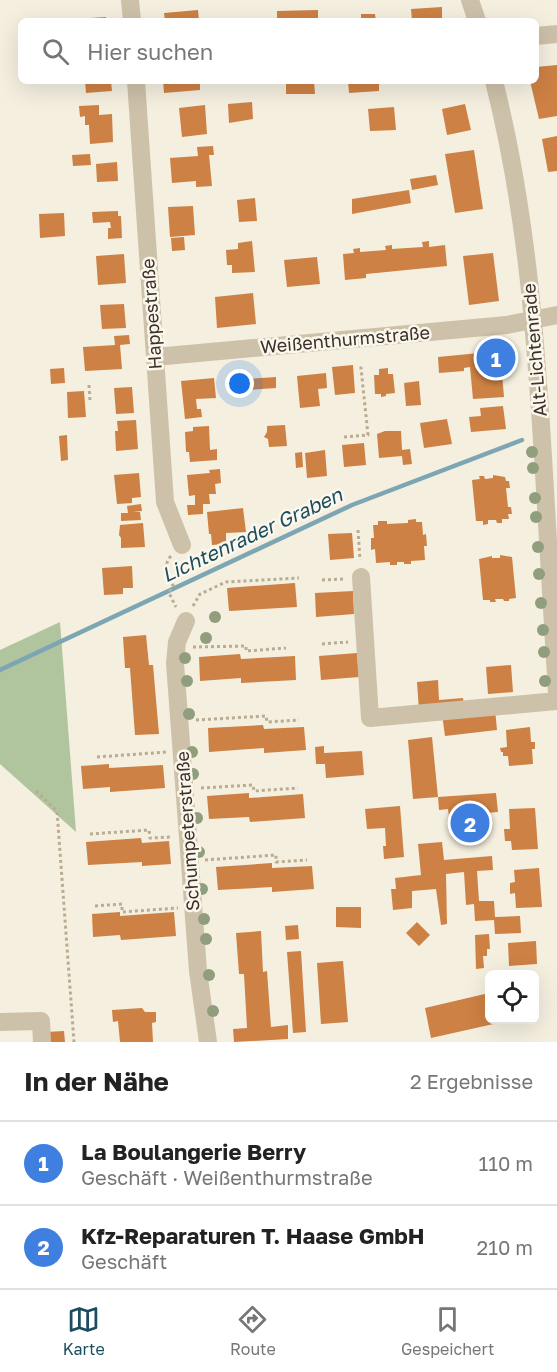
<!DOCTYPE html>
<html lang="de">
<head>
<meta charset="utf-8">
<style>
  :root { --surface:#fff; --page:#f6f6f6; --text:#222; --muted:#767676; --line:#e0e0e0; --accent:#1c4d5f }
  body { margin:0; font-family:"Golos Text",sans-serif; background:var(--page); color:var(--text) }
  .controls { position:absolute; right:18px; bottom:18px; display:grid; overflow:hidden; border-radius:9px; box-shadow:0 6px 24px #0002 }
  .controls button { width:54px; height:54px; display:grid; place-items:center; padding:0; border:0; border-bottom:2px solid var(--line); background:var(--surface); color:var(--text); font:30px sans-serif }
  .you { position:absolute; left:240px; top:384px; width:21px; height:21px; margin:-15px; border:4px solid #fff; border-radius:50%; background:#1a73e8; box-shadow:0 0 0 9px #1a73e833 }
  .badge { display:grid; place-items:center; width:39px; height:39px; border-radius:50%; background:var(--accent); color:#fff; font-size:20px; font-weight:700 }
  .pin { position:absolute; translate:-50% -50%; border:3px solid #fff; box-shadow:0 2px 6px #0006 }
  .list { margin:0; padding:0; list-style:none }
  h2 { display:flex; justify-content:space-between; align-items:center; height:78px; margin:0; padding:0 24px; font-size:26px }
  h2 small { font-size:20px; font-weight:400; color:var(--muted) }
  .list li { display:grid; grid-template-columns:39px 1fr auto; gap:18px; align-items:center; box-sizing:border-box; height:84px; padding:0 24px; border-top:2px solid var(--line) }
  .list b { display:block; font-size:22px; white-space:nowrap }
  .list p { margin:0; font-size:20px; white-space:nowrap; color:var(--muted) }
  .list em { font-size:20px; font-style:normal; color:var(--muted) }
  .icon { flex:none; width:33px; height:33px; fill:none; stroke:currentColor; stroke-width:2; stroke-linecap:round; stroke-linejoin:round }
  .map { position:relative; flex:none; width:557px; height:1042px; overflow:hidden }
  .search { position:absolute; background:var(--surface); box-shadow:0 6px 24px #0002; left:18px; right:18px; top:18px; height:66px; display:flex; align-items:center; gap:15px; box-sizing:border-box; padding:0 21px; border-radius:9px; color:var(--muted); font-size:22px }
  .sheet { height:246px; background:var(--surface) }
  nav { display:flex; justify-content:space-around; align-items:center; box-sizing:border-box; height:84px; border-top:2px solid var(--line); background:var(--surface); font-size:16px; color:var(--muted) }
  nav a { display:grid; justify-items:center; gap:3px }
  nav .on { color:var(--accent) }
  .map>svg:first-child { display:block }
</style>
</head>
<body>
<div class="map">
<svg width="557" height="1042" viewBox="0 0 557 1042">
  <rect width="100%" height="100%" fill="#f4efdf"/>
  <path fill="#b0c59d" d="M 60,622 L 76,832 L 0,764 L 0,650 Z"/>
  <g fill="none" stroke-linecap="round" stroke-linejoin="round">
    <path stroke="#7ca6b3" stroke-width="4.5" d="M 0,670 L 352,505 L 522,440"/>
  </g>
  <path fill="#cd8144" d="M 442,7 L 442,21 L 412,21 L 411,9 Z
    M 198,10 L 199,21 L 165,21 L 164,13 Z
    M 318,10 L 318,21 L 277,21 L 277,11 Z
    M 361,14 L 375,14 L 376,21 L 361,21 Z
    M 106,17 L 106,21 L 74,21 L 74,19 Z
    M 557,65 L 557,116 L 539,119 L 530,81 L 536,81 L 536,67 Z
    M 85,81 L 111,81 L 112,91 L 86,93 Z
    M 163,81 L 200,81 L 200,90 L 164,93 Z
    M 286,81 L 314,81 L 315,94 L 286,94 Z
    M 348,81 L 379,81 L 379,91 L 349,93 Z
    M 252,102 L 253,119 L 229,123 L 228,104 Z
    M 465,104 L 471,130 L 447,135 L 442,109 Z
    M 99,105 L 99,115 L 112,114 L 113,142 L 90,144 L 89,125 L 85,125 L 85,116 L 80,117 L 79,106 Z
    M 205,105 L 207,134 L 182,137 L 179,108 Z
    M 394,107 L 396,130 L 370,131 L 368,109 Z
    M 557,136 L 557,171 L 548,172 L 542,139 Z
    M 213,146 L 214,155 L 209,155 L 212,186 L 196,187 L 196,181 L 172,183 L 170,158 L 198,156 L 197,147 Z
    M 474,150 L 483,209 L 455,213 L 445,154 Z
    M 90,154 L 91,165 L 73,166 L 72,155 Z
    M 117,162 L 118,181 L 97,182 L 96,164 Z
    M 436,175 L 438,185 L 412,190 L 410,179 Z
    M 409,190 L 411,203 L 352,214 L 352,199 Z
    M 255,198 L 257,221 L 239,222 L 237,200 Z
    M 193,206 L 195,235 L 170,237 L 168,207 Z
    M 118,211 L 118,216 L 121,216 L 122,238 L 108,239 L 108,228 L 111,228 L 110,222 L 93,223 L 92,212 Z
    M 64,213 L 65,236 L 40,238 L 39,214 Z
    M 184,237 L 185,250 L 172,251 L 171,238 Z
    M 252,241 L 255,272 L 232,273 L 232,265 L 227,265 L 226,250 L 238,249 L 238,243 Z
    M 429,241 L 429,247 L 445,245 L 447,266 L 366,274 L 366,278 L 345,280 L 343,254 L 354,253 L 353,249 L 360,248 L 360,252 L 386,250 L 385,246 L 392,245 L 392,249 L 423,247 L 422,242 Z
    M 493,253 L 499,301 L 469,305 L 463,256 Z
    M 124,254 L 126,283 L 98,285 L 96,256 Z
    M 317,257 L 320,284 L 287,287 L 284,260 Z
    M 253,293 L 256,324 L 217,328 L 215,297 Z
    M 124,304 L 126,328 L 102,329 L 100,305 Z
    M 129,335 L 130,344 L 120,345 L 122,369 L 85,371 L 83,347 L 115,345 L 114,336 Z
    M 500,351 L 504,397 L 473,399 L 470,367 L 464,368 L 464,371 L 439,373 L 438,357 Z
    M 353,365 L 355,393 L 335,395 L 332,367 Z
    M 64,368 L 65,383 L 51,384 L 50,369 Z
    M 388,368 L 388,374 L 393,374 L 395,393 L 386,394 L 386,396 L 381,397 L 381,394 L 375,394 L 374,375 L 379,375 L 379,369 Z
    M 326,373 L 327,388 L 318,389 L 320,406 L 300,408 L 297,376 Z
    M 276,377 L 276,388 L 248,390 L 247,379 Z
    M 214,378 L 216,398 L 196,399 L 197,409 L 201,409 L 202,417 L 185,419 L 181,381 Z
    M 419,381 L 421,405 L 406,406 L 404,383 Z
    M 132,387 L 134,413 L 116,414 L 114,388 Z
    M 84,391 L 86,417 L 68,418 L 67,392 Z
    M 503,406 L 506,429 L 471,432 L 469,417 L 481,416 L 480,408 Z
    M 447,419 L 452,444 L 424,448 L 420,423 Z
    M 136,420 L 138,449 L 116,451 L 115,431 L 118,431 L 117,421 Z
    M 285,425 L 287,446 L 269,447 L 268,439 L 264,437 L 267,432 L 267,426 Z
    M 209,426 L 210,450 L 217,449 L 217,460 L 190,462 L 189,452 L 186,452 L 185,432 L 193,431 L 193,427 Z
    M 385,431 L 401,431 L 402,450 L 410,449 L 412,464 L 403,465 L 402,456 L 379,458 L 377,434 Z
    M 67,435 L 68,460 L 61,461 L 59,436 Z
    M 364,443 L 366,465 L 344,467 L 342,445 Z
    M 325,450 L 327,476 L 307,478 L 305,453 Z
    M 302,452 L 303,467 L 296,468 L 295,453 Z
    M 220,469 L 221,483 L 215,484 L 216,494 L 209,494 L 210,504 L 203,504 L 203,514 L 188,515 L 187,505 L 195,505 L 195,495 L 189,496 L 187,475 L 210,473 L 209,470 Z
    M 139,473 L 141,497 L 132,498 L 132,503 L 117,504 L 114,475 Z
    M 493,475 L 505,477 L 506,481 L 509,481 L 510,488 L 506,488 L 508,507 L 511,507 L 512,514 L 508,514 L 509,519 L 502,519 L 502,523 L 497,523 L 496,520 L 488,520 L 488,524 L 483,525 L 483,521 L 476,521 L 472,480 L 480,479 L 479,476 L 484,476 L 485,479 L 493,478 Z
    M 141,504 L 142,511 L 133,512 L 140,512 L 141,520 L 121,521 L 121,513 L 128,513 L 127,506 Z
    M 243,508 L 246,532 L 226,533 L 226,544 L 212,545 L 211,534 L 209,534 L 207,512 Z
    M 416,519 L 416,522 L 422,522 L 423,535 L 426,534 L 427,546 L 424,546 L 425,560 L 411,561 L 411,564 L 404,564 L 404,562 L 397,562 L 397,565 L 390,565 L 390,562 L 376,563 L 375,549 L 371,550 L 371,538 L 374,538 L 373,525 L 378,525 L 378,521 L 387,521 L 387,524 L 408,523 L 408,520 Z
    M 143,523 L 145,547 L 121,548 L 121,538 L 119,535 L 120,525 Z
    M 352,533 L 354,558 L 330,560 L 328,534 Z
    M 500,555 L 512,557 L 516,598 L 509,599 L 509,601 L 504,601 L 503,599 L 495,599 L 496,602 L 490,602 L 490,600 L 483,600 L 479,559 L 492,556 L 492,558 L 500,558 Z
    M 132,566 L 133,588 L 123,588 L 123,594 L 104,595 L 102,568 Z
    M 295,583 L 297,607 L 229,611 L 227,588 Z
    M 353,591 L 354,614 L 316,617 L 315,593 Z
    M 146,635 L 149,665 L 153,665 L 159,734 L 135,735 L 130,668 L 125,668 L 123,637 Z
    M 357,653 L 359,677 L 321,680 L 319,656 Z
    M 240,654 L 241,659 L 295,656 L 296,680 L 241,683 L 241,678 L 200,681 L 199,657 Z
    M 511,665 L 513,692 L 488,694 L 486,667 Z
    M 438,680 L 439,700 L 463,698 L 464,706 L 419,711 L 417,682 Z
    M 495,709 L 497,730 L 445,736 L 442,714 Z
    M 263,725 L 264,729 L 304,727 L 306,750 L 264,753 L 264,748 L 209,752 L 208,728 Z
    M 530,727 L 531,742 L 535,742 L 535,749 L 532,749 L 533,764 L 509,766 L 508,756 L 503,756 L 503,752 L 501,752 L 500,748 L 507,747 L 506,730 Z
    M 432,737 L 438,797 L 413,799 L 408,740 Z
    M 324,746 L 324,753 L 362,751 L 364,775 L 326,778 L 325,764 L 316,764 L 315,747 Z
    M 109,764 L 109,768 L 163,765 L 165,788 L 110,792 L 110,787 L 83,789 L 81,766 Z
    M 249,793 L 249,798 L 303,794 L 305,818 L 250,822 L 249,817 L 209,819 L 207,796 Z
    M 496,793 L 498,812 L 449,816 L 448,809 L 439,810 L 438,797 Z
    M 400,806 L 404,857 L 384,859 L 383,846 L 386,846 L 385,828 L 367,829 L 365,809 Z
    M 535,808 L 538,849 L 512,850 L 511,841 L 505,841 L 504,829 L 510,829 L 509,809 Z
    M 141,838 L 142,843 L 169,841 L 171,864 L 142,866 L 142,862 L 88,865 L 86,842 Z
    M 442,842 L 444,860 L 492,856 L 493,870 L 477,871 L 479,901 L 494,901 L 495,917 L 520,916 L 521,933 L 495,934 L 494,920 L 475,921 L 474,904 L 466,905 L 464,872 L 446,874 L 447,924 L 441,925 L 436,889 L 412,891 L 412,908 L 393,910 L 391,889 L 396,889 L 395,878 L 421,875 L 418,844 Z
    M 272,863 L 272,868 L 312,866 L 314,889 L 272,892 L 272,887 L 218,890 L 216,867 Z
    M 539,868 L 542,907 L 516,908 L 515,893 L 510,894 L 510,883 L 515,882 L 514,870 Z
    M 336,907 L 361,907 L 361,928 L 336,927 Z
    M 120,912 L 120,916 L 174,912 L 176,936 L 121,940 L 120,935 L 93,937 L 92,914 Z
    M 417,922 L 430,935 L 419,946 L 406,933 Z
    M 298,925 L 299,939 L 286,940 L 285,926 Z
    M 261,931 L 263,972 L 267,971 L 271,1027 L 288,1025 L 288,1039 L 234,1042 L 233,1029 L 247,1028 L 244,974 L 239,974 L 236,933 Z
    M 489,934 L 490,949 L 487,949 L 487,956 L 483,956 L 484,968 L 476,969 L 475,935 Z
    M 536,941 L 537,964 L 509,966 L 508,943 Z
    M 301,951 L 306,1032 L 293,1033 L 287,952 Z
    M 343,961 L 348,1022 L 321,1024 L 317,963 Z
    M 489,993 L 489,1020 L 498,1020 L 498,1023 L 431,1038 L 425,1008 Z
    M 142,1008 L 145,1012 L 156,1012 L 156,1022 L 152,1023 L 153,1042 L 120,1042 L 118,1021 L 113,1022 L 112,1010 Z
    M 64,1031 L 65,1042 L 46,1042 L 46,1032 Z"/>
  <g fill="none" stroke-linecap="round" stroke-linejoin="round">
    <path stroke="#baac93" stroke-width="3" stroke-dasharray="3 3" stroke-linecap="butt" d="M 89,385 L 90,401
      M 344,437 L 368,435 L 361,368 L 359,368
      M 358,530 L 360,560
      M 171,556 C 162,565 169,575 173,585 L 169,593 L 176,607
      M 322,580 L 344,579
      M 193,606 L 200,594 L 226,582 L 299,578
      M 322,644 L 348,642
      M 193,647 L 246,646 L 246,651 L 286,648
      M 196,720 L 266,716 L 267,722 L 299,720
      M 97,757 L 167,752
      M 201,788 L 253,785 L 254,791 L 298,788
      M 36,791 L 57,811 L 74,1042
      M 90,834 L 149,830 L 150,838 L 171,837
      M 205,860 L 276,855 L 276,862 L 307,860
      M 95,906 L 122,904 L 122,912 L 178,908"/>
    <path stroke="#cec1a9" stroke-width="18" d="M 130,0 L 132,21
      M 470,0 L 477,21
      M 536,36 L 557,34
      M 136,81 L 165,502 L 182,545
      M 494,81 C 528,215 537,352 545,490 C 549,558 553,626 557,694
      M 155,357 L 507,325 L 557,315
      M 361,577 L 370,718 L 557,701
      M 186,621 L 177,642 L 175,663 L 198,971 L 208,1042
      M 0,1022 L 41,1021 L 42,1042"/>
  </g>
  <g fill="#919e7d">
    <circle cx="532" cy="452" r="6"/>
    <circle cx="533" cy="468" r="6"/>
    <circle cx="535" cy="498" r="6"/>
    <circle cx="536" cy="517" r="6"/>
    <circle cx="538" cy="547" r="6"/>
    <circle cx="539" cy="574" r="6"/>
    <circle cx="541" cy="603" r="6"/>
    <circle cx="215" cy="617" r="6"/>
    <circle cx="543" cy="630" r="6"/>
    <circle cx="206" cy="638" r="6"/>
    <circle cx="544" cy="652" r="6"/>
    <circle cx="185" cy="658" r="6"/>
    <circle cx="187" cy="681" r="6"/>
    <circle cx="545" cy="681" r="6"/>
    <circle cx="189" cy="714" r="6"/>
    <circle cx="192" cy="752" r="6"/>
    <circle cx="193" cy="774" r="6"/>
    <circle cx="197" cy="818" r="6"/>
    <circle cx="199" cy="852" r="6"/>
    <circle cx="202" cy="889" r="6"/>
    <circle cx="204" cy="919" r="6"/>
    <circle cx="206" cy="939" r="6"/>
    <circle cx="209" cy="975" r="6"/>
    <circle cx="213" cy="1011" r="6"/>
  </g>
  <g text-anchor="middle" stroke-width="5" stroke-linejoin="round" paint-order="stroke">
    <g font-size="18" fill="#3b322a" stroke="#fbf7ec">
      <text transform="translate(152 314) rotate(-94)" y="6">Happestraße</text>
      <text transform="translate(345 340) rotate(-5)" y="6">Weißenthurmstraße</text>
      <text transform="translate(535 350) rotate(-95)" y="6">Alt-Lichtenrade</text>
      <text transform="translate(188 831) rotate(-94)" y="6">Schumpeterstraße</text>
    </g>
    <g font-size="20" font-style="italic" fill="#1c4d5f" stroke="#fbf7ec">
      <text transform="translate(252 535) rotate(-25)" y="7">Lichtenrader Graben</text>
    </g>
  </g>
</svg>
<div class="controls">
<button><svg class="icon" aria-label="locate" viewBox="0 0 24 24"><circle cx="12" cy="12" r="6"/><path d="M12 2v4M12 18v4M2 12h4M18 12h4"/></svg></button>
</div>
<div class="you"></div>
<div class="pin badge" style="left:496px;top:358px;background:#3f7fe0">1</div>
<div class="pin badge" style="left:470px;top:823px;background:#3f7fe0">2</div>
<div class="search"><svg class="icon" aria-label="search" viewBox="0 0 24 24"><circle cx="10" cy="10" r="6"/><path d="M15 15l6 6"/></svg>Hier suchen</div>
</div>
<section class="sheet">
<h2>In der Nähe<small>2 Ergebnisse</small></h2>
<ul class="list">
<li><span class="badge" style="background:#3f7fe0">1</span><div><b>La Boulangerie Berry</b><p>Geschäft · Weißenthurmstraße</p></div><em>110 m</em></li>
<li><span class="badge" style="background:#3f7fe0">2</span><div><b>Kfz-Reparaturen T. Haase GmbH</b><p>Geschäft</p></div><em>210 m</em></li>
</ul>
</section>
<nav>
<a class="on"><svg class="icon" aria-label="map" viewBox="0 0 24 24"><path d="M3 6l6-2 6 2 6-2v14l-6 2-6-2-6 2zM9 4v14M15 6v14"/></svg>Karte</a>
<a><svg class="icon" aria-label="directions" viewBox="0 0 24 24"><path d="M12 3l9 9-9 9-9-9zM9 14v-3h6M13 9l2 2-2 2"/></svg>Route</a>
<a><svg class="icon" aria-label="saved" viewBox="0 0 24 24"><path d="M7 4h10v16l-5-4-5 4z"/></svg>Gespeichert</a>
</nav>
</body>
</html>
